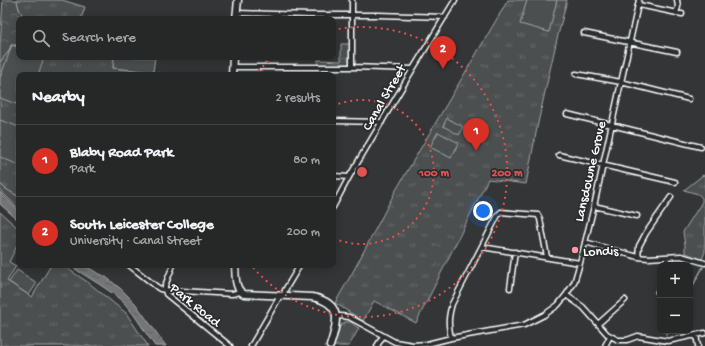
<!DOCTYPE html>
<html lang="en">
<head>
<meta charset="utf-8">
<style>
  :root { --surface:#262828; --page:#2e3030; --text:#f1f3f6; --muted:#a4a6a8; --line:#424445; --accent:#d93025 }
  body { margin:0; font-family:"Gochi Hand",sans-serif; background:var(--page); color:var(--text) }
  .controls { position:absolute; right:12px; bottom:12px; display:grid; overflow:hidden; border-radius:8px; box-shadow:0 2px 10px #0003 }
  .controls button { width:36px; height:36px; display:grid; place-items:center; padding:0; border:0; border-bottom:1px solid var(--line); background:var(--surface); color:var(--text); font:20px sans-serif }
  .you { position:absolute; left:483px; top:211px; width:14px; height:14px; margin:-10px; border:3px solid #fff; border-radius:50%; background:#1a73e8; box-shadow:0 0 0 6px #1a73e833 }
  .badge { display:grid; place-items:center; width:26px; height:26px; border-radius:50%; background:var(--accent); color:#fff; font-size:13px; font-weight:700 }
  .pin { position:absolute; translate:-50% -33px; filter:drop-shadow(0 1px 2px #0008) }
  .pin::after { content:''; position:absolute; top:21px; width:14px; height:12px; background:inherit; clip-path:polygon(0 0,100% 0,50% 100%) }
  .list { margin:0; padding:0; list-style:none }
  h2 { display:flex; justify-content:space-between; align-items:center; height:52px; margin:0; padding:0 16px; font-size:17px }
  h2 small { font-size:13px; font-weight:400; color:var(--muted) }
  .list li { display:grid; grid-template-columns:26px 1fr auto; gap:12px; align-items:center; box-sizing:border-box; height:72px; padding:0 16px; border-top:1px solid var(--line) }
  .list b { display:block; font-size:15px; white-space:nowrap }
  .list p { margin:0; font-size:13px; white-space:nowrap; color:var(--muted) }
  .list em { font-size:13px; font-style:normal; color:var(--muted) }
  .icon { flex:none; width:22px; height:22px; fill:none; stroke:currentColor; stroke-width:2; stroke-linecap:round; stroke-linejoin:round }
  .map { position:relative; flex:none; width:705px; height:346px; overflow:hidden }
  .search { position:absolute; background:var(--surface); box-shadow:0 2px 10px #0003; left:16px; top:16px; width:320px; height:44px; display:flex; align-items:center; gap:10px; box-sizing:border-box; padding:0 14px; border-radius:8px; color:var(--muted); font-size:15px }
  .panel { position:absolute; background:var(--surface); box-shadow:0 2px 10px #0003; left:16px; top:72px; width:320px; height:196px; border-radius:8px }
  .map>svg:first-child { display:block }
</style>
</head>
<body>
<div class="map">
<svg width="705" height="346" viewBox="0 0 705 346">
  <defs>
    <pattern id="grass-tufts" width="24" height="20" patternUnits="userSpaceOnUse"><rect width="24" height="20" fill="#4c4f50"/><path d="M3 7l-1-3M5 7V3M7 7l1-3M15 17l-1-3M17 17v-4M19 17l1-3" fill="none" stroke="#67696a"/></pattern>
    <pattern id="forest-crowns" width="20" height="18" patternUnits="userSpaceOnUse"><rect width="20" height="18" fill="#4c4f50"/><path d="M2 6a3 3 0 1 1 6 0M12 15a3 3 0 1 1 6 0" fill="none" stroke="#67696a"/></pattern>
    <pattern id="water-ripples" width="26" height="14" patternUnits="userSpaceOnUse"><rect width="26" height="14" fill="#737576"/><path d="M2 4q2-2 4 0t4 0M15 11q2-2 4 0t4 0" fill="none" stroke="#606061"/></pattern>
  </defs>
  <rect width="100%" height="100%" fill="#333536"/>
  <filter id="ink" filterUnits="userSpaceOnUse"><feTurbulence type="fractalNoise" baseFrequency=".025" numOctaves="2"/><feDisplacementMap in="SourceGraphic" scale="8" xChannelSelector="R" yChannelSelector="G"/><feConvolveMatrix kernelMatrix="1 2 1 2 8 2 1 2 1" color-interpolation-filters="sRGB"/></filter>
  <g filter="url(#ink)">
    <path fill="url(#grass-tufts)" stroke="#a6a7a8" d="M 17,0 L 62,0 L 85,7 L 81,19 L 26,19 C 20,13 18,8 17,0 Z
      M 508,0 L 567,0 L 557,39 L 538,123 L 526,184 L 488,179 L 416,323 L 374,301 L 363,321 L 335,303 L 355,268 L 396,190 Z
      M 11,45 L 19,45 L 19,57 L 114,57 L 113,68 L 167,74 L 167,75 L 19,75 L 19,197 C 13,193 6,190 0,184 L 0,62 L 9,51 Z
      M 703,175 L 705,176 L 705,252 L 702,259 L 685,253 L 685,245 L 683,232 L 702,202 L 702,198 L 698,194 L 684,190 Z
      M 0,212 L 19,229 L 19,242 L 9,262 L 16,266 L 7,281 L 32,297 L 51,265 L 62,265 L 89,283 L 116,305 L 126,313 L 148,346 L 0,346 Z
      M 345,322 C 354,321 352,325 359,328 L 349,346 L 332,346 C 335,338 337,326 345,322 Z"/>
    <path fill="url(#forest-crowns)" stroke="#a6a7a8" d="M 3,0 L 17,0 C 18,8 20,13 26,19 L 19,19 L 19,45 L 11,45 L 9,51 L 0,62 L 0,46 Z
      M 341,44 L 351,44 L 351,67 L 318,66 L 318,60 L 341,61 Z
      M 0,184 C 6,190 13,193 19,197 L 19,209 L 0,190 Z"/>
    <path fill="#4c4f50" stroke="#a6a7a8" d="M 527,0 L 557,0 L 549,32 L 520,24 Z
      M 12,45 L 19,48 L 19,57 L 44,57 L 38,75 L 19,75 L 19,105 L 0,98 L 0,78 Z
      M 114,57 L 155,57 L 153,72 L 113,68 Z
      M 447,118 L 463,127 L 459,135 L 443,126 Z
      M 0,120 L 19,127 L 19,165 L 0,157 Z
      M 438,132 L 459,143 L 451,158 L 430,147 Z
      M 17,270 L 37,283 L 29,295 L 9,282 Z"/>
    <path fill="url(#water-ripples)" stroke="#abacad" d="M 0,192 L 19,211 L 19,221 L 0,204 Z
      M 69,265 L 84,265 L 94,271 L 106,277 L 121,289 L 135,303 L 166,346 L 155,346 C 145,333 137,317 126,305 C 110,289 88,278 69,265 Z"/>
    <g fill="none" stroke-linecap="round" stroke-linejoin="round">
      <path stroke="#abacad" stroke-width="1.5" d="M 690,291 L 703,267
        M 666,334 L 667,331
        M 659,346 L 660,344"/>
      <g stroke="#fff" stroke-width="7">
        <path id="street" d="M 352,0 L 352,67
          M 639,5 L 682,14
          M 237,13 L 309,15 L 378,15 L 445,17
          M 676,13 L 678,7 L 677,0
          M 584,33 L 677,52
          M 232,67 L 352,67 L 413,69
          M 576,74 L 621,82 L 689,99
          M 567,114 L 701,147
          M 333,121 L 382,122
          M 559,155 L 675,182
          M 333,176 L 349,177
          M 594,206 L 637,216
          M 333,207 L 349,177 L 413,69 L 455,0
          M 585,242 L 638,257 L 648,258 L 681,256 L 705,263
          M 482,247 L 580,263
          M 638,257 L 639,246 L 646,233 L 671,197
          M 667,257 L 667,265
          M 129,265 L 157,287 L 160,289 L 165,290 L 166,294 L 230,346
          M 173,265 L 165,286 L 165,290 L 232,294 L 240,292
          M 510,288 L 515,252
          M 658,292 L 660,288
          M 284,295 L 285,290 L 300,265
          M 566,295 L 583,307 L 607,334 L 618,340 L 627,340 L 638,336 L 668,341 L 705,333
          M 337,317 L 340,316 L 349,317 L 395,342 L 413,345 L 427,344 L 451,338 L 524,325 L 544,315 L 558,305 L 566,295 L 574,283 L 580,263 L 594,206 L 639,0
          M 598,324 L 625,300
          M 696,335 L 698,346
          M 451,338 C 448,324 448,318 452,304 L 498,215 L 501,212 L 538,215 L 540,219 L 547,257
          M 251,346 L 280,296
          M 377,346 L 383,336
          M 605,346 L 610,336"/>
      </g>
      <g stroke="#fff" stroke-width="9">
        <path id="secondary" d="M 236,19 L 238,0
          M 232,75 L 233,57
          M 235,265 C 236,275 234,289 244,294 L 312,297 C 343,303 338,322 330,346"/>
      </g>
      <use href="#street" stroke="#2a2d2e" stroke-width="4"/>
      <use href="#secondary" stroke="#2a2d2e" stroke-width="6"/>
    </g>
  </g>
  <g fill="none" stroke="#de5353" stroke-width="2" stroke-dasharray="2 4">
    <path d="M333 106A72 72 0 1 1 333 238"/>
    <path d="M254 75A145 145 0 0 1 273 58M333 30A145 145 0 1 1 251 265"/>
  </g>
  <circle fill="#ff9aa2" stroke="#2a2d2e" stroke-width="1.5" cx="575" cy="250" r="4"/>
  <g text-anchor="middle" stroke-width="3.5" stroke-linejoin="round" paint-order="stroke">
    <g font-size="14" fill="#fff" stroke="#2a2d2e">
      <text transform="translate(383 97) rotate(-60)" y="5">Canal Street</text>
      <text transform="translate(589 171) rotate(-77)" y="5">Lansdowne Grove</text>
      <text transform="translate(196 304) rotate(39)" y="5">Park Road</text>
    </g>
    <g font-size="14" fill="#fff" stroke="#2a2d2e" text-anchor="start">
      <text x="583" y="255">Londis</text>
    </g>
  </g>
  <circle cx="362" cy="172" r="6" fill="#de5353" stroke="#2a2d2e" stroke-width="2"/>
  <g font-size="12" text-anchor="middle" font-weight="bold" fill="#de5353" stroke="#2a2d2e" stroke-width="3.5" stroke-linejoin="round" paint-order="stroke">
    <text x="434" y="176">100 m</text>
    <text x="507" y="176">200 m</text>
  </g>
</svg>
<div class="controls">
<button>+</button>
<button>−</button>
</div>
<div class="you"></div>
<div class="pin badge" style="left:476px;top:151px">1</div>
<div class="pin badge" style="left:443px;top:69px">2</div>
<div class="search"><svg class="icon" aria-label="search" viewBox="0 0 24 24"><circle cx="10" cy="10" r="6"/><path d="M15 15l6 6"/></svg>Search here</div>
<section class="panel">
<h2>Nearby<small>2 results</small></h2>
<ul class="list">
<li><span class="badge">1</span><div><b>Blaby Road Park</b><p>Park</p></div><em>80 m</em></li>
<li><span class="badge">2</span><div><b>South Leicester College</b><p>University · Canal Street</p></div><em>200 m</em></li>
</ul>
</section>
</div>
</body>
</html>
